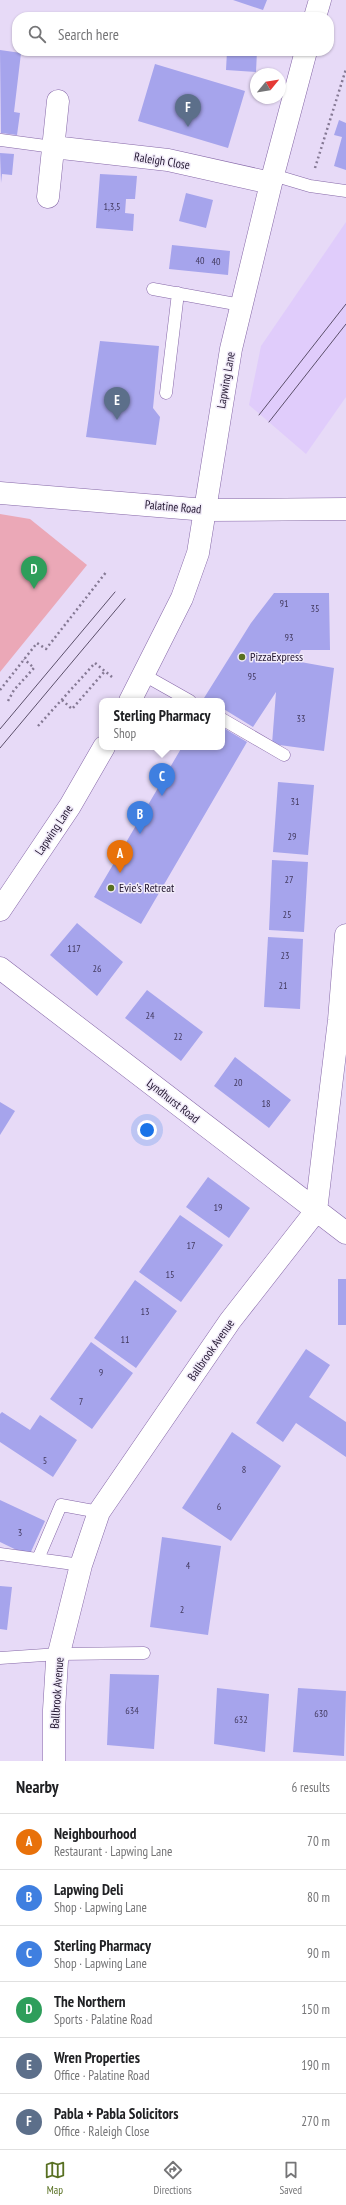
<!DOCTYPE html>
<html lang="en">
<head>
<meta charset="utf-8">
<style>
  :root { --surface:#fff; --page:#f2f2f2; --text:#202124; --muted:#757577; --line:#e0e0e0; --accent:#587022 }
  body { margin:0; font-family:"PT Sans Narrow",sans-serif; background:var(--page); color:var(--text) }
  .compass { position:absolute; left:250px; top:68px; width:36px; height:36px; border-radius:50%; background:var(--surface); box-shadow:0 1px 3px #0004; rotate:60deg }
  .you { position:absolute; left:147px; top:1130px; width:14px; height:14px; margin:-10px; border:3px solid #fff; border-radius:50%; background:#1a73e8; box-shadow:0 0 0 6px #1a73e833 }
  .badge { display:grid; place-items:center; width:26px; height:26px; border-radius:50%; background:var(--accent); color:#fff; font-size:13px; font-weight:700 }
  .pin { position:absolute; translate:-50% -33px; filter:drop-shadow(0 1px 2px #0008) }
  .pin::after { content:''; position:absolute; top:21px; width:14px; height:12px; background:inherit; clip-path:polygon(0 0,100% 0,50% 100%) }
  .popup { position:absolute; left:99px; top:698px; width:126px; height:52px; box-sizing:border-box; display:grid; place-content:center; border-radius:8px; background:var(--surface); filter:drop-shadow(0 1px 3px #0005); font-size:13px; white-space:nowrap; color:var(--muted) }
  .popup b { font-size:15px; color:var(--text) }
  .popup::after { content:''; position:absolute; left:50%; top:100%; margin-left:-8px; border:8px solid transparent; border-top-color:var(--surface) }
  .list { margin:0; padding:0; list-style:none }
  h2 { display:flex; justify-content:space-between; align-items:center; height:52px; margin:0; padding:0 16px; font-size:17px }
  h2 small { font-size:13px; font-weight:400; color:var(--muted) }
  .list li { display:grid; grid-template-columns:26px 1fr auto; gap:12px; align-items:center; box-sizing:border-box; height:56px; padding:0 16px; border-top:1px solid var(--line) }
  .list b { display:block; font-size:15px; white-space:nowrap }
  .list p { margin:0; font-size:13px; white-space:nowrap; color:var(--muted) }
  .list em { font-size:13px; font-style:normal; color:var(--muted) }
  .icon { flex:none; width:22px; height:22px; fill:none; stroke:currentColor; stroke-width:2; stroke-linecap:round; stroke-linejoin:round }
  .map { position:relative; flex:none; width:346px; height:1761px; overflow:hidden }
  .search { position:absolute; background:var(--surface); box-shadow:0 1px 3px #0004; left:12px; right:12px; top:12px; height:44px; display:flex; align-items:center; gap:10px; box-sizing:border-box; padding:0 14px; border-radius:16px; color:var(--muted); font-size:15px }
  .sheet { height:388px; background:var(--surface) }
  nav { display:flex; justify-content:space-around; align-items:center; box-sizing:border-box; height:56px; border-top:1px solid var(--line); background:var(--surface); font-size:11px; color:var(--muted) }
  nav a { display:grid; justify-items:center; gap:2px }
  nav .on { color:var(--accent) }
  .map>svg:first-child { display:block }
</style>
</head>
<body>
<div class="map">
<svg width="346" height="1761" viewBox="0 0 346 1761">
  <rect width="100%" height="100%" fill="#e7daf7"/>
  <path fill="#e0ccfb" d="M 346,222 L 346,397 L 306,454 L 249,405 L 261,346 Z"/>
  <path fill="#eba8b7" d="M 0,514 L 30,519 L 87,565 L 0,672 Z"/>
  <path fill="#a6a4ec" d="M 233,0 L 267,0 L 263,10 Z
    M 0,50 L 21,53 L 14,112 L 20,113 L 17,135 L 1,133 L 1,137 Z
    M 227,51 L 257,51 L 256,72 L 226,70 Z
    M 155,64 L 245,91 L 228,148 L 138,121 Z
    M 339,120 L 346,123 L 346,170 L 334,166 L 342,137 L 334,135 Z
    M 0,153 L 14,154 L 12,175 L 2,174 L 1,183 Z
    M 100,174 L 137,176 L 135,199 L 126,199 L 125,213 L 134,214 L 133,231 L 96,228 Z
    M 186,193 L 213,200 L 206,228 L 179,221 Z
    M 172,245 L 230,251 L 228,275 L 169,269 Z
    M 100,341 L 159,346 L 153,408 L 160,417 L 156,445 L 86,437 Z
    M 274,593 L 329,593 L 330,650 L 301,650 L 295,661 L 334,668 L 324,751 L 272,744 L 276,692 L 253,727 L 222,708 L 222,701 L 210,701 L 204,698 L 251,623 Z
    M 222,727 L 247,742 L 141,924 L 94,897 L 182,747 L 222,747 Z
    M 278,782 L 314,785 L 308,855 L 273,852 Z
    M 272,860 L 308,862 L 304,932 L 269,930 Z
    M 77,923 L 123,962 L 97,996 L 50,955 Z
    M 268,937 L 303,939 L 300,1009 L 264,1007 Z
    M 147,990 L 203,1032 L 181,1061 L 125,1018 Z
    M 235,1057 L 291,1100 L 269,1128 L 214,1086 Z
    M 0,1102 L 15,1111 L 0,1135 Z
    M 208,1177 L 250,1208 L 229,1238 L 186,1207 Z
    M 180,1215 L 223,1245 L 181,1302 L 139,1272 Z
    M 338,1279 L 346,1279 L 346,1325 L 338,1325 Z
    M 135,1280 L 177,1311 L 136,1368 L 94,1338 Z
    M 91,1342 L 133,1373 L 92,1429 L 50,1399 Z
    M 306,1349 L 330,1365 L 309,1397 L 346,1422 L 346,1457 L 296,1423 L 283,1442 L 256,1423 Z
    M 2,1412 L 30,1430 L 40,1415 L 77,1440 L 53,1477 L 0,1442 L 0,1414 Z
    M 232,1432 L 281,1466 L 231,1541 L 182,1508 Z
    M 0,1500 L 45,1521 L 29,1556 L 0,1542 Z
    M 162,1537 L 221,1546 L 208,1635 L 150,1627 Z
    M 0,1586 L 12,1587 L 7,1630 L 0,1629 Z
    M 110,1674 L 159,1675 L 154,1749 L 107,1745 Z
    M 217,1688 L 269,1694 L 265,1752 L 214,1744 Z
    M 298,1688 L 346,1691 L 344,1756 L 293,1752 Z"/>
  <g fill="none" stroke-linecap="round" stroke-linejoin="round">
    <g stroke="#8567a7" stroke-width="13">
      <path id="service" d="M 1,140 L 53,147
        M 273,175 L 310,186 L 346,191
        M 153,289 L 241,305
        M 166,393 L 178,293
        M 144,675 L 190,701
        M 222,719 L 284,755
        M 0,1554 L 81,1565
        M 38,1559 L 61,1505 L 99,1512
        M 0,1658 L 59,1654 L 144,1653"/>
    </g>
    <g stroke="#8567a7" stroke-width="23">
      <path id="minor" d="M 315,17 L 320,0
        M 53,147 L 168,160 L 271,183
        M 48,197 L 58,101
        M 130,701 L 182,598 L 198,553 L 231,349 L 273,175 L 306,51
        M 0,910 L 70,806 L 104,747
        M 0,968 L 346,1233
        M 54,1761 L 54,1710 L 57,1661 L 81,1565 L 99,1512 L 230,1321 L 316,1211 L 339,1020 L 346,935"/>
    </g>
    <g stroke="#8567a7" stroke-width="23">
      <path id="secondary" d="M 0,493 L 206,510 L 346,509"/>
    </g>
    <path stroke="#857994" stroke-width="2.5" stroke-dasharray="2 3" stroke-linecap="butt" d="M 315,168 L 346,69
      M 0,690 L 37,643 L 46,649 L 107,571
      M 62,700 L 72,709 L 105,671
      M 8,701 L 14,690 L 34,668 L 24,659
      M 38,726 L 95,663 L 112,677"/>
    <use href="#service" stroke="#fff" stroke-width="12"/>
    <use href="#minor" stroke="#fff" stroke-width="22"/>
    <use href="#secondary" stroke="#fff" stroke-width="22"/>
    <path stroke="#5b4f6a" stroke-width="1" d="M 259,415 L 346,304
      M 269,422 L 346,324
      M 0,729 L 115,592
      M 0,748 L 125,599"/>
  </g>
  <g fill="#587022" stroke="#f1ebf9" stroke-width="1.5">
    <circle cx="242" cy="657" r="4"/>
    <circle cx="111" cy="888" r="4"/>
  </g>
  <g text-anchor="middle" stroke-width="3" stroke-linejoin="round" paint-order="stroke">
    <g font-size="10" fill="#42395e">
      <text x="112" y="210">1,3,5</text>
      <text x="200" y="264">40</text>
      <text x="216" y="265">40</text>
      <text x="284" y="607">91</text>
      <text x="315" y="612">35</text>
      <text x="289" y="641">93</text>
      <text x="252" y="680">95</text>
      <text x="301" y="722">33</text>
      <text x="295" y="805">31</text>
      <text x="292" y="840">29</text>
      <text x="289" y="883">27</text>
      <text x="287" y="918">25</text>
      <text x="74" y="952">117</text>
      <text x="285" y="959">23</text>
      <text x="97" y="972">26</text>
      <text x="283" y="989">21</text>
      <text x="150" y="1019">24</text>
      <text x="178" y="1040">22</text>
      <text x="238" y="1086">20</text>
      <text x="266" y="1107">18</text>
      <text x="218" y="1211">19</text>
      <text x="191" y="1249">17</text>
      <text x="170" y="1278">15</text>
      <text x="145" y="1315">13</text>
      <text x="125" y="1343">11</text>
      <text x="101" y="1376">9</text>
      <text x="81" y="1405">7</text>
      <text x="45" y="1464">5</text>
      <text x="244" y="1473">8</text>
      <text x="219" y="1510">6</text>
      <text x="20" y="1536">3</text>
      <text x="188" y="1569">4</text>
      <text x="182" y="1613">2</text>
      <text x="132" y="1714">634</text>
      <text x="321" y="1717">630</text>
      <text x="241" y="1723">632</text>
    </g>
    <g font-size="12" fill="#21152f" stroke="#f1ebf9">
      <text transform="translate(162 161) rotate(9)" y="4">Raleigh Close</text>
      <text transform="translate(226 380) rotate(-80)" y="4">Lapwing Lane</text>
      <text transform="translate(173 507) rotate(5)" y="4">Palatine Road</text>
      <text transform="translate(54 830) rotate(-56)" y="4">Lapwing Lane</text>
      <text transform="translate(173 1101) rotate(38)" y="4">Lyndhurst Road</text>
      <text transform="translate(211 1350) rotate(-55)" y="4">Ballbrook Avenue</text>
      <text transform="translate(57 1693) rotate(-86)" y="4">Ballbrook Avenue</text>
    </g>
    <g font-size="12" fill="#21152f" stroke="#f1ebf9" text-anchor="start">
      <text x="250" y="661">PizzaExpress</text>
      <text x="119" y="892">Evie's Retreat</text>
    </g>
  </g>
</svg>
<svg class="compass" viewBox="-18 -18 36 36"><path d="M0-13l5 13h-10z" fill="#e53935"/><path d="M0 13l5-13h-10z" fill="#757577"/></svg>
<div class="you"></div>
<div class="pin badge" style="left:120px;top:873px;background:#e8710a">A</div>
<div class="pin badge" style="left:140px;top:834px;background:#3f7fe0">B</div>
<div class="pin badge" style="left:162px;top:796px;background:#3f7fe0">C</div>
<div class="popup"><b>Sterling Pharmacy</b>Shop</div>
<div class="pin badge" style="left:34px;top:589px;background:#2e9e5b">D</div>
<div class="pin badge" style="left:117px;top:420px;background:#5c6f8a">E</div>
<div class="pin badge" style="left:188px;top:127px;background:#5c6f8a">F</div>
<div class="search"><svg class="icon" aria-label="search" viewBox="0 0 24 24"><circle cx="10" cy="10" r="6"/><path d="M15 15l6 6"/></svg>Search here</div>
</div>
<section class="sheet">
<h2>Nearby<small>6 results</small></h2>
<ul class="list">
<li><span class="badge" style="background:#e8710a">A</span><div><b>Neighbourhood</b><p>Restaurant · Lapwing Lane</p></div><em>70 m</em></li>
<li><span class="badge" style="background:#3f7fe0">B</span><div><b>Lapwing Deli</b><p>Shop · Lapwing Lane</p></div><em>80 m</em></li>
<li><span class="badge" style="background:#3f7fe0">C</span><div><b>Sterling Pharmacy</b><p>Shop · Lapwing Lane</p></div><em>90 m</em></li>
<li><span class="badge" style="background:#2e9e5b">D</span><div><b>The Northern</b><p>Sports · Palatine Road</p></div><em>150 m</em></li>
<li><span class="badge" style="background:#5c6f8a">E</span><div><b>Wren Properties</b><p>Office · Palatine Road</p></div><em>190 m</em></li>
<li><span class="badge" style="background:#5c6f8a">F</span><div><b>Pabla + Pabla Solicitors</b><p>Office · Raleigh Close</p></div><em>270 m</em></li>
</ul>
</section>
<nav>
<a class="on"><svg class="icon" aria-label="map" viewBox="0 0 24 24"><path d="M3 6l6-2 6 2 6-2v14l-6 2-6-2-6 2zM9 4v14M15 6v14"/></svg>Map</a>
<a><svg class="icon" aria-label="directions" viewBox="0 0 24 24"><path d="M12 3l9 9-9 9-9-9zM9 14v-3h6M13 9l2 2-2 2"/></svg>Directions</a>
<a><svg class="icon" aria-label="saved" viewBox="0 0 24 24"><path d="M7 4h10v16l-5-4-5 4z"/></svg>Saved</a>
</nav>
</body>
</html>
